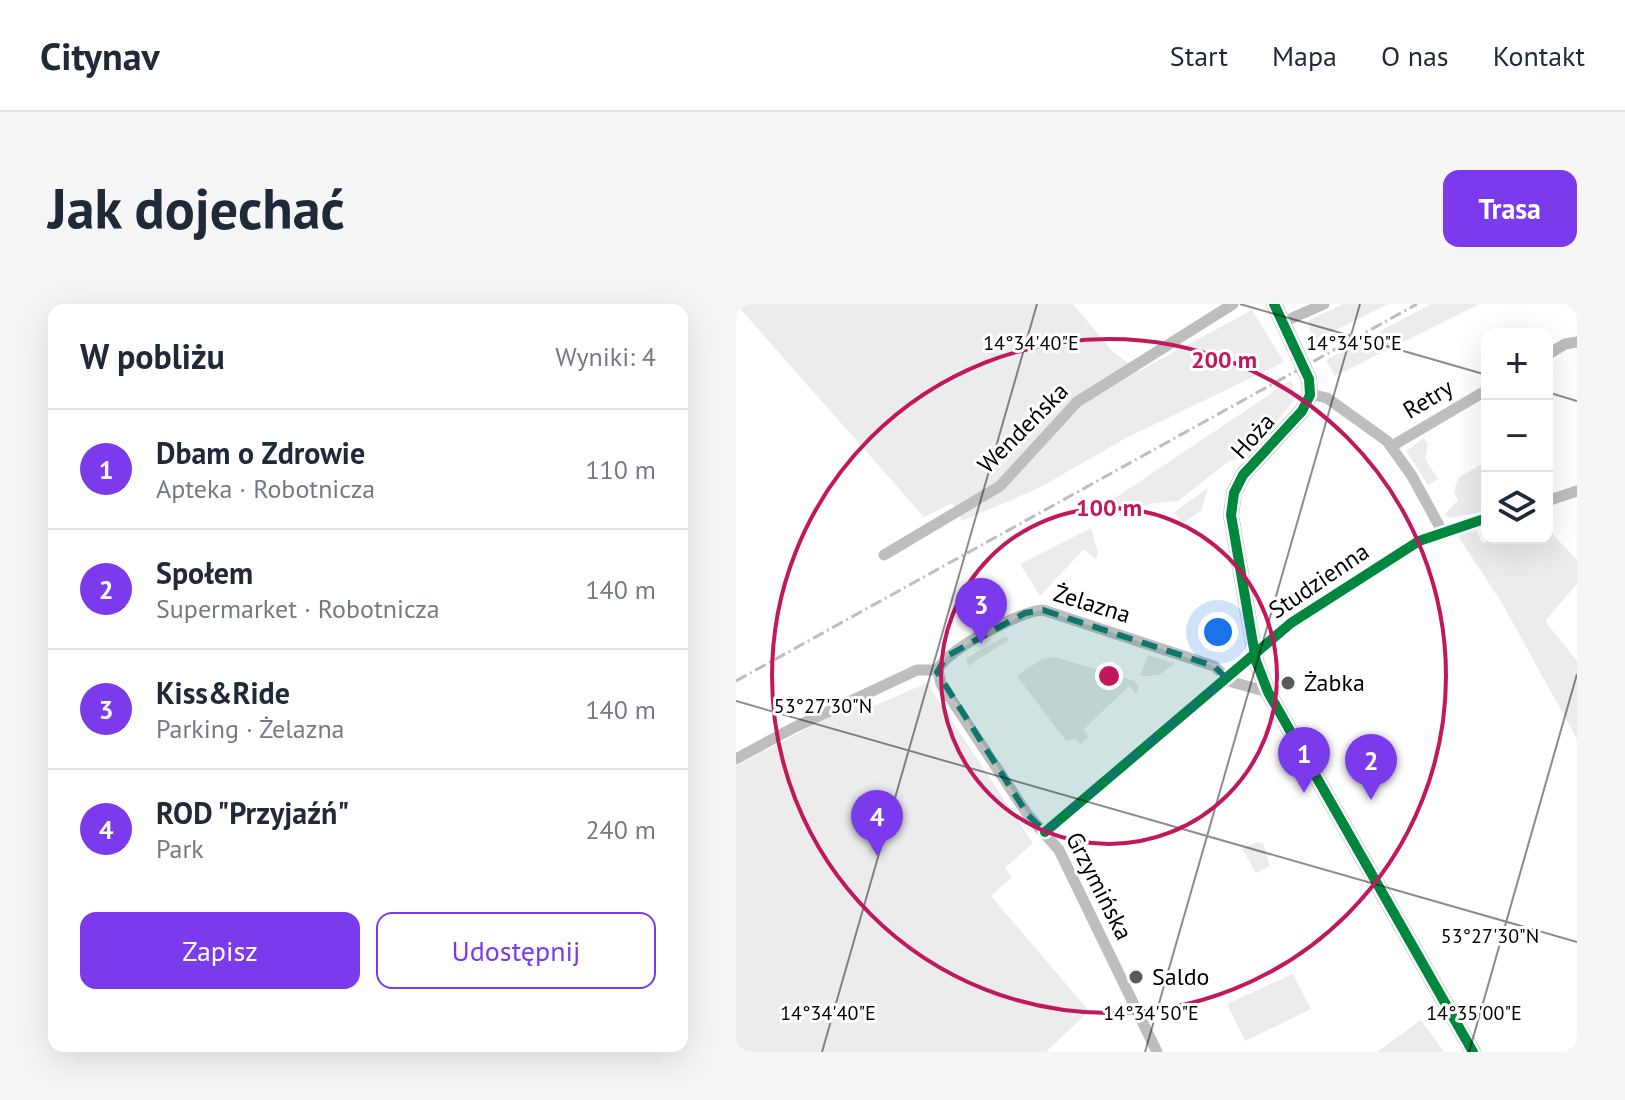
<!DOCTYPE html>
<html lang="pl">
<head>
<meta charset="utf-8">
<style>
  :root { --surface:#fff; --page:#f6f6f7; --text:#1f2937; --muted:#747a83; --line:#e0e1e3; --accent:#7c3aed }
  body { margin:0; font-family:"PT Sans",sans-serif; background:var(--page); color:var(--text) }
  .controls { position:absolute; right:24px; top:24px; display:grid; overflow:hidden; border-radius:16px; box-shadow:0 8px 32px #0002 }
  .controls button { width:72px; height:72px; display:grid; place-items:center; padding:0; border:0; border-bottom:2px solid var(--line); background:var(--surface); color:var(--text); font:40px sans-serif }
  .you { position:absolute; left:482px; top:328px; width:28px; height:28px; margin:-20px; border:6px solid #fff; border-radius:50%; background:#1a73e8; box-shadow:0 0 0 12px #1a73e833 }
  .badge { display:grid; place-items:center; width:52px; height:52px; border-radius:50%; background:var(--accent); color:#fff; font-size:26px; font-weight:700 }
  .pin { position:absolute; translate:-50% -66px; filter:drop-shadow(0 2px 4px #0008) }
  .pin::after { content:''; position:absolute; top:42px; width:28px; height:24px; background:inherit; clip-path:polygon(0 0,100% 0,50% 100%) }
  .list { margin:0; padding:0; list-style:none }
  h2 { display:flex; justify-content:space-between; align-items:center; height:104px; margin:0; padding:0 32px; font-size:34px }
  h2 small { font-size:26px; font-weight:400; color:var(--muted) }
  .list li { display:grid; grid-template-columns:52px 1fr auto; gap:24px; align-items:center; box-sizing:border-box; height:120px; padding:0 32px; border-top:2px solid var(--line) }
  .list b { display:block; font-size:30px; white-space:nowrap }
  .list p { margin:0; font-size:26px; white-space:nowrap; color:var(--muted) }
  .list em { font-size:26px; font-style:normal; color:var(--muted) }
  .actions { display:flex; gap:16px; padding:24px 32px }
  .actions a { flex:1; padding:18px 0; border:2px solid var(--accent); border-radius:16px; text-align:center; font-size:28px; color:var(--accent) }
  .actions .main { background:var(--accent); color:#fff }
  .icon { flex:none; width:44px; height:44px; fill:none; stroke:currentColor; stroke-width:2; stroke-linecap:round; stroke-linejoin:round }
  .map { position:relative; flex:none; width:841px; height:748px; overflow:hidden; border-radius:16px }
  header { display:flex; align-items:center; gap:48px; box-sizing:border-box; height:112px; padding:0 40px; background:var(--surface); border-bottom:2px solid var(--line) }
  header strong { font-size:38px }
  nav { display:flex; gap:44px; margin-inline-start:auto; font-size:28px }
  .intro { display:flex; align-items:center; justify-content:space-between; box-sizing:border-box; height:192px; padding:0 48px }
  h1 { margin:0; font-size:56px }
  .button { padding:20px 36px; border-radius:16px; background:var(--accent); color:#fff; font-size:28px; font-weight:700 }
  main { display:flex; gap:48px; padding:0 48px }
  aside { flex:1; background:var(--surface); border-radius:16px; box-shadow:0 8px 32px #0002 }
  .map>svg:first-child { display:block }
</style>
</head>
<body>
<header>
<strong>Citynav</strong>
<nav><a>Start</a><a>Mapa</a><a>O nas</a><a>Kontakt</a></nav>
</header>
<div class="intro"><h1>Jak dojechać</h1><a class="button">Trasa</a></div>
<main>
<aside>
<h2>W pobliżu<small>Wyniki: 4</small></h2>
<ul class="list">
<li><span class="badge">1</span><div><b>Dbam o Zdrowie</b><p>Apteka · Robotnicza</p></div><em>110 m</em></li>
<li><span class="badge">2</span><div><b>Społem</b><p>Supermarket · Robotnicza</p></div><em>140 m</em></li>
<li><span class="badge">3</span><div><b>Kiss&amp;Ride</b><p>Parking · Żelazna</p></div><em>140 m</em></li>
<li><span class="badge">4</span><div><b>ROD &quot;Przyjaźń&quot;</b><p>Park</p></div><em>240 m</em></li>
</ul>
<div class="actions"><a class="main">Zapisz</a><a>Udostępnij</a></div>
</aside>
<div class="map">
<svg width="841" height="748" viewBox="0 0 841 748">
  <rect width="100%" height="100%" fill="#fff"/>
  <path fill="#ececec" d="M 0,0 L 337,0 L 377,48 L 403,67 L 516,6 L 548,58 L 388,135 L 303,184 L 226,217 L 216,199 L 188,213 Z
    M 607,0 L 652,0 L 575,38 L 573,16 Z
    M 695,0 L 743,0 L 599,72 L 590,56 Z
    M 555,76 L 560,94 L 513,152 L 493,157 L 442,197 L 413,200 L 378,211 L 360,207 Z
    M 688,134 L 692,140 L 689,155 L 702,175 L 692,181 L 670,147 Z
    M 749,158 L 751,207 L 713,214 L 709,210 L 722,196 L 718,188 L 722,174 Z
    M 472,184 L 465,207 L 446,220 L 438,208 Z
    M 355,224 L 362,249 L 360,255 L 348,245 L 304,292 L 284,260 Z
    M 811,224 L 841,256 L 841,280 L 809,317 L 841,357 L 841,435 L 766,299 L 722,232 L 740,226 L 746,239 L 761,234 L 811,234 Z
    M 270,332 L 273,336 L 232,362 L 230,354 Z
    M 412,351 L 438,359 L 438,360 L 423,371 L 404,372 Z
    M 319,353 L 398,377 L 403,383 L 400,391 L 393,382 L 347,426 L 353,433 L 344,440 L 340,435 L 330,437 L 281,372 L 306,355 Z
    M 191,379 L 297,539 L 269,564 L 276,573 L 255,592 L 353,707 L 310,748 L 0,748 L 0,462 L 121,398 L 140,401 Z
    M 520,538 L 527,539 L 534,562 L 520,569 L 506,545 Z
    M 557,670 L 575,705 L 509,737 L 491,700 Z
    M 685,716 L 708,748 L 641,748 Z"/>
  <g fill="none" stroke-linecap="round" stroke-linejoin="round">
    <path stroke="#bebebe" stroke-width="11" d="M 545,19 L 588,0
      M 811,51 L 829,40 L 841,38
      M 574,90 L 591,94 L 651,137 L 676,172 L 706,227
      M 656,142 L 751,86
      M 811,197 L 841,187
      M 148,251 L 264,182 L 341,98 L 497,0
      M 202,366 L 205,380 L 292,511 L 323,546 L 421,748
      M 202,366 C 208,347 286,306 307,306 L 478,362 L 496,378 L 532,388
      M 0,455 L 57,424 L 181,366 L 202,366
      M 309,528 L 555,319 L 683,237 L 751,214"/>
    <path stroke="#b8b8b8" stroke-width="16" d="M 538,0 L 573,75 L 574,91 L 566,107 L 507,171 L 498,189 L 495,211 L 520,357 L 532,388 L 737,748"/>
    <path stroke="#bebebe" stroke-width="3" stroke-dasharray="12 4 2 4" stroke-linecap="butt" d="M 0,377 L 681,0"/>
    <g stroke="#fff" stroke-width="15">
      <path id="cycleway" d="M 538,0 L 573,75 L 574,91 L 566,107 L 507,171 L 498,189 L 495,211 L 520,357 L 532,388 L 737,748
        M 309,528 L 555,319 L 683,237 L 751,214"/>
    </g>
    <use href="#cycleway" stroke="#00873e" stroke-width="10"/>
  </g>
  <path fill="#0f766e" fill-opacity="0.2" stroke="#0f766e" stroke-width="6" stroke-dasharray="16 10" stroke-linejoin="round" d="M 307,306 L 478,362 L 490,374 L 309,528 L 292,511 L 201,368 L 211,352 L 289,309 Z"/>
  <path fill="none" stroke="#000" stroke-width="2" stroke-opacity="0.45" d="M 504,0 L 751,71M 811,88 L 841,97M 0,397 L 841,638M 86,748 L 301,0M 409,748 L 624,0M 733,748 L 841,370"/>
  <g fill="none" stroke="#c2185b" stroke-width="4">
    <circle cx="373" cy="372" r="168"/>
    <circle cx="373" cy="372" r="337"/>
  </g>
  <g fill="#595959" stroke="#fff" stroke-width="3">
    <circle cx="552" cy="379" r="8"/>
    <circle cx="400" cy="673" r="8"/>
  </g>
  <g text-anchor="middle" stroke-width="6" stroke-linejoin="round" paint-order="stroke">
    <g font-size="24" fill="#000" stroke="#fff">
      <text transform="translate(692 95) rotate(-31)" y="8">Retry</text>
      <text transform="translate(287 124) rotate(-45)" y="8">Wendeńska</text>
      <text transform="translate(517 132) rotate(-48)" y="8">Hoża</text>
      <text transform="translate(583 277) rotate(-34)" y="8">Studzienna</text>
      <text transform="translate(356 300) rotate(17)" y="8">Żelazna</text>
      <text transform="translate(363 582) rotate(63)" y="8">Grzymińska</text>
    </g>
    <g font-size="24" fill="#000" stroke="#fff" text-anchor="start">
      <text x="568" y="387">Żabka</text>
      <text x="416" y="681">Saldo</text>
    </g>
  </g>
  <g font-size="20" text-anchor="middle" fill="#000" stroke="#fff" stroke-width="6" stroke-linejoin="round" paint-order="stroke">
    <text x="295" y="46">14°34'40"E</text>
    <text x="618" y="46">14°34'50"E</text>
    <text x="87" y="409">53°27'30"N</text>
    <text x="754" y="639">53°27'30"N</text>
    <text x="92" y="716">14°34'40"E</text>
    <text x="415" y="716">14°34'50"E</text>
    <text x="738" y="716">14°35'00"E</text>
  </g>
  <circle cx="373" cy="372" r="12" fill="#c2185b" stroke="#fff" stroke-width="4"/>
  <g font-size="24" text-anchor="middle" font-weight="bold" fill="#c2185b" stroke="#fff" stroke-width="6" stroke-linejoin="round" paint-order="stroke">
    <text x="488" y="64">200 m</text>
    <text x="373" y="212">100 m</text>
  </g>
</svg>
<div class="controls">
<button>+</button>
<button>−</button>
<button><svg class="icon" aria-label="layers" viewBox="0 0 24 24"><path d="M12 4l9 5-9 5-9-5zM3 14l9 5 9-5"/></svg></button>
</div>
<div class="you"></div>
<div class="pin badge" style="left:568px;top:489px">1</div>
<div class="pin badge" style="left:635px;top:496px">2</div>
<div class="pin badge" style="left:245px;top:340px">3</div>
<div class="pin badge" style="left:141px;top:552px">4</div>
</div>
</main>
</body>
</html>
